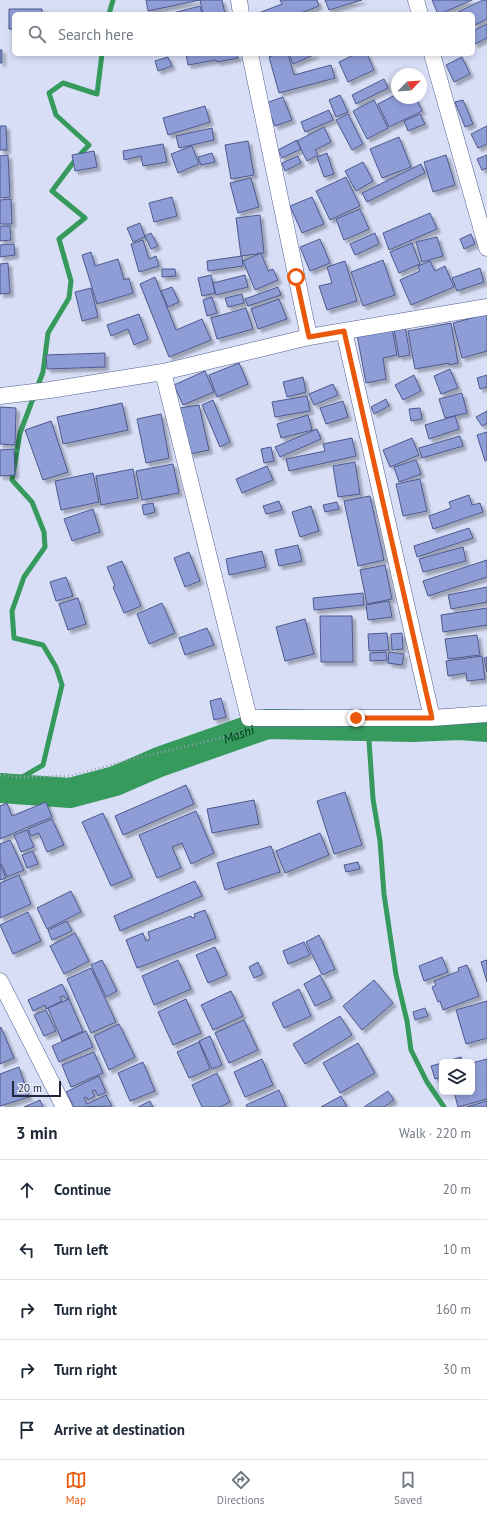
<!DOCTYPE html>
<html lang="en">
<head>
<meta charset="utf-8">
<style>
  :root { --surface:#fff; --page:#f2f2f3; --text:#1f2937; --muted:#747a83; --line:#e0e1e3; --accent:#ea580c }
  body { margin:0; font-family:"PT Sans",sans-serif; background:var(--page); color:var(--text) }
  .controls { position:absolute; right:12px; bottom:12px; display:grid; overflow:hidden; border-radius:6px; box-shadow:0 2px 6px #0003 }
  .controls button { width:36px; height:36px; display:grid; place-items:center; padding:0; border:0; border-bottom:1px solid var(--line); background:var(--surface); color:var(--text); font:20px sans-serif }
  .compass { position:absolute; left:391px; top:68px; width:36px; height:36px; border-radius:50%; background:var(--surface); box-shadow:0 2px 6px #0003; rotate:65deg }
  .scale { position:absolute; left:12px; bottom:10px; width:49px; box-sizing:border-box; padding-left:4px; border:2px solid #23283f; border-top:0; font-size:11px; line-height:14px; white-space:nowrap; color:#23283f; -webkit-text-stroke:3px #e8ebf8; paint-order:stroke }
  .stop { position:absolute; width:12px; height:12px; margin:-9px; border:3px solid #ea580c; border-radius:50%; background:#fff }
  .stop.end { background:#ea580c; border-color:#fff; box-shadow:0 1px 4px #0008 }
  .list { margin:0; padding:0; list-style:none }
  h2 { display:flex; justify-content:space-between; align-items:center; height:52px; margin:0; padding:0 16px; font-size:17px }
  h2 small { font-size:13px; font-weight:400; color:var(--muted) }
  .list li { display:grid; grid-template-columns:26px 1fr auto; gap:12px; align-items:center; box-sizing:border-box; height:60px; padding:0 16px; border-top:1px solid var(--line) }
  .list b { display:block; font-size:15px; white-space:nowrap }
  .list em { font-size:13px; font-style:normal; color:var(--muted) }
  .icon { flex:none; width:22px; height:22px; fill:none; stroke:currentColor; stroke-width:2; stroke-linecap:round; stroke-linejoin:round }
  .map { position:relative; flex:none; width:487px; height:1107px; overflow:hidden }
  .search { position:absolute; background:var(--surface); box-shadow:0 2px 6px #0003; left:12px; right:12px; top:12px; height:44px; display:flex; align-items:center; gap:10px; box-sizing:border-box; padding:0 14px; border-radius:6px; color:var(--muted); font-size:15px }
  .sheet { height:352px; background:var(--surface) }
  nav { display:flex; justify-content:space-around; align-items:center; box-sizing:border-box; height:56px; border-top:1px solid var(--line); background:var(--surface); font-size:11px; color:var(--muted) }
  nav a { display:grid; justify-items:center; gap:2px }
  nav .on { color:var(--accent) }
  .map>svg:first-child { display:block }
</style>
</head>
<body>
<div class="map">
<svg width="487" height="1107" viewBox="0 0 487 1107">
  <defs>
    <filter id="shadow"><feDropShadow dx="3.5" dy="3.5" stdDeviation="1" flood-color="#0004"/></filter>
  </defs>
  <rect width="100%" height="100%" fill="#d7def6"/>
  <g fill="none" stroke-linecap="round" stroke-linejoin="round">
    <path stroke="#369a5d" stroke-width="5" d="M 109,14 L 113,0
      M 368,726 L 373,799 L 380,841 L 384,894 L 396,975 L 407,1021 L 411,1050 L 427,1082 L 444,1107
      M 4,788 L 43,765 L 62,685 L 56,667 L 43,645 L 14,638 L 12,611 L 24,577 L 45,547 L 44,532 L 32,502 L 12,480 L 20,433 L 43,372 L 48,333 L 69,298 L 71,281 L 59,239 L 85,218 L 52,191 L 76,159 L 89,145 L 56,115 L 49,93 L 63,83 L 97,94 L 102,54"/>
    <path stroke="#369a5d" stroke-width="30" id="s1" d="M 0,788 L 70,793 L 115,781 L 159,762 L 267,724 L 412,727 L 460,725 L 487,727"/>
  </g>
  <path fill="#8f9dd7" stroke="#4d598d" filter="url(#shadow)" d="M 146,0 L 222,0 L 225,14 L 203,14 L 200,0 L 148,11 Z
    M 280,0 L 317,0 L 319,6 L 298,14 L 256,14 L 282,4 Z
    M 325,0 L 362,0 L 329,10 Z
    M 432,0 L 472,0 L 440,14 L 438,14 Z
    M 483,0 L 486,0 L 487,2 L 487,19 L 473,26 L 473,14 L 454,14 Z
    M 200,6 L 202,14 L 169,14 Z
    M 9,9 L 42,9 L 42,14 L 14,14 L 14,29 L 9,29 Z
    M 487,24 L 487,38 L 475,44 L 473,40 L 473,31 Z
    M 0,50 L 2,50 L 2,63 L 0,63 Z
    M 186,54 L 237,54 L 238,58 L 217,62 L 216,60 L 188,65 Z
    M 278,54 L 288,54 L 294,75 L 331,65 L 335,78 L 279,93 L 269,57 Z
    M 289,54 L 316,54 L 293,64 Z
    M 356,54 L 367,54 L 374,70 L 348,82 L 339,62 Z
    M 168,57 L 172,66 L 158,71 L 155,61 Z
    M 462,57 L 470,74 L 454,82 L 446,65 Z
    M 384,79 L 388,88 L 356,104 L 352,95 Z
    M 397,94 L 397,98 L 416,98 L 422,111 L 389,127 L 378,104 Z
    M 340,95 L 348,112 L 336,117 L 329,100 Z
    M 283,97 L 292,120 L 275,126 L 266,103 Z
    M 374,100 L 388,128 L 367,139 L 353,111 Z
    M 463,100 L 473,124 L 465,127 L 455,102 Z
    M 205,106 L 210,122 L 168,135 L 163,118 Z
    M 329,110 L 333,120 L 305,132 L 301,122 Z
    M 348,114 L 363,144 L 352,150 L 336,120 Z
    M 420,114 L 425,124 L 408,131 L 404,121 Z
    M 0,126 L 6,126 L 7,150 L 0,150 Z
    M 487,126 L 487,144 L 478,148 L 471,134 Z
    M 324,127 L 331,142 L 315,150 L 318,155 L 307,161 L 297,141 Z
    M 212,128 L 214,140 L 179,148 L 176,136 Z
    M 399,137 L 411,167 L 382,178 L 370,149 Z
    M 297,140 L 301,149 L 282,158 L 278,150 Z
    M 248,141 L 254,175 L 231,179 L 225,145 Z
    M 163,144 L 167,162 L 143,166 L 141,156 L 124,160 L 123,151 Z
    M 192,146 L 199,164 L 178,173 L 171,154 Z
    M 94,151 L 97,167 L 75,171 L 72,155 Z
    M 212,153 L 215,162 L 201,165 L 198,157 Z
    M 327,153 L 334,174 L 324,177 L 317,157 Z
    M 8,155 L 10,197 L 0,198 L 0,156 Z
    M 446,155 L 455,185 L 433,192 L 424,162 Z
    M 487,155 L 487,168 L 482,170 L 477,159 Z
    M 298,156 L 301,163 L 285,171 L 282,163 Z
    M 363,162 L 373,181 L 356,191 L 345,171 Z
    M 421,164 L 425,173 L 367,202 L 362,193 Z
    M 346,177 L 360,206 L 330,220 L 316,191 Z
    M 251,178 L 259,207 L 238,213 L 230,183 Z
    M 172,197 L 177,216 L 154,222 L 149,203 Z
    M 312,197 L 324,224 L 302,233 L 290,206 Z
    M 11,199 L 12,224 L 0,224 L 0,200 Z
    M 360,209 L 369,229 L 344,240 L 336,219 Z
    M 430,213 L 437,229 L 389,250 L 383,233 Z
    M 260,215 L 264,253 L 241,256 L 236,218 Z
    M 140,223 L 145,237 L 133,242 L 127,228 Z
    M 0,226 L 10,226 L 11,240 L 0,241 Z
    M 151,233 L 158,246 L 151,249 L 145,236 Z
    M 375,233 L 379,244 L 355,255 L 350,244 Z
    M 471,234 L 475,244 L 464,249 L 460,239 Z
    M 437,237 L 443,256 L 422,262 L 416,242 Z
    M 320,239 L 330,263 L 310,271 L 300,247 Z
    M 143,240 L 149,259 L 156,256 L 159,266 L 139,272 L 131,244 Z
    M 412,243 L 420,264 L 399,273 L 390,252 Z
    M 14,244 L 15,255 L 0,257 L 0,245 Z
    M 91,252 L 95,266 L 118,259 L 124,280 L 129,278 L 133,293 L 97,304 L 82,255 Z
    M 261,253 L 268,271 L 273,269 L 278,280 L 255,290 L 243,261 Z
    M 242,256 L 243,266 L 208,271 L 207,261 Z
    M 383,260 L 395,295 L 363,306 L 351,272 Z
    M 345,261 L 357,301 L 327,310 L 319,286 L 332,283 L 327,267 Z
    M 430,261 L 435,271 L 445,266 L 454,287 L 411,305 L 400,280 L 420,271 L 418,266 Z
    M 8,263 L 10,293 L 0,294 L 0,264 Z
    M 480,268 L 484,282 L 457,291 L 452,278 Z
    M 162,269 L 175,269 L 176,276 L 162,277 Z
    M 211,275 L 215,293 L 202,296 L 198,278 Z
    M 245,275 L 248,287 L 216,295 L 213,283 Z
    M 155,277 L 176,330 L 202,319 L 211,340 L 169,357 L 140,284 Z
    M 172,287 L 179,302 L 168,307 L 161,291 Z
    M 278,287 L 281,295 L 248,306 L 245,299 Z
    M 91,288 L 98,317 L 82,321 L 75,292 Z
    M 242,294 L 244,303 L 228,307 L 225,298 Z
    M 212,297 L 217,313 L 207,316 L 203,300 Z
    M 279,299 L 287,319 L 258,329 L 251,309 Z
    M 246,308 L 253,329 L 217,339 L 211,318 Z
    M 139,314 L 148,339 L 134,345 L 128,329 L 111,336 L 107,325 Z
    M 487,314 L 487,351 L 462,358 L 453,323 Z
    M 451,323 L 458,363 L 449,365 L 449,363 L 415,369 L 408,331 Z
    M 405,326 L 410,355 L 399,357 L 394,329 Z
    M 392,328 L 397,355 L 383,358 L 386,379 L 366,383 L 357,335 Z
    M 105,353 L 105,367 L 47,369 L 46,355 Z
    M 239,363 L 248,384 L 217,397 L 209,375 Z
    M 450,369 L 458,388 L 441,394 L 434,376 Z
    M 205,371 L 214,392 L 183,405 L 174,385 Z
    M 414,375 L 421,391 L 403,400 L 395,385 Z
    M 487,375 L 487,387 L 480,389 L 477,378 Z
    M 303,377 L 306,392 L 287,397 L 283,382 Z
    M 333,384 L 338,395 L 314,405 L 309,394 Z
    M 462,393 L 467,413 L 445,418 L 439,399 Z
    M 307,396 L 310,411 L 275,417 L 272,402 Z
    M 386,399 L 389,406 L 374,414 L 371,407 Z
    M 213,400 L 230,442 L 220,447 L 202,405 Z
    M 343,401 L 348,417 L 326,424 L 320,408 Z
    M 122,403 L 128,430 L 63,444 L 57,417 Z
    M 199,405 L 209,450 L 190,454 L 180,408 Z
    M 0,407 L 16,408 L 15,445 L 0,444 Z
    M 420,408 L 422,419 L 411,421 L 409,409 Z
    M 487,411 L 487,423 L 482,426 L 476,417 Z
    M 161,414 L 169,458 L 146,463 L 137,419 Z
    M 308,415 L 312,430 L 281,438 L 277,424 Z
    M 455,416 L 459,429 L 429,439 L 425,425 Z
    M 51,421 L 68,472 L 43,480 L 25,430 Z
    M 317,429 L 321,439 L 280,457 L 275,447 Z
    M 487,432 L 487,460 L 485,461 L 477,435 Z
    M 460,436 L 463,446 L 422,458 L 419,448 Z
    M 352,438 L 356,456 L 289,471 L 286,459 L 325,451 L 323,444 Z
    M 412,438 L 419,455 L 390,467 L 383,450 Z
    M 271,447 L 274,461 L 264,463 L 261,449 Z
    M 14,449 L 15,475 L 0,476 L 0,450 Z
    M 416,460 L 421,474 L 399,482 L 394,467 Z
    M 355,462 L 360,494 L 338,497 L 333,466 Z
    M 173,464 L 179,493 L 142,500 L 136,471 Z
    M 267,466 L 273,480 L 242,493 L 236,479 Z
    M 133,469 L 138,498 L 101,505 L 96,476 Z
    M 93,473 L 99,502 L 61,510 L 55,481 Z
    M 420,479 L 427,511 L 403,516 L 396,484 Z
    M 469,495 L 472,505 L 480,503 L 483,512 L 433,529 L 429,516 L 451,508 L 449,502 Z
    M 370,496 L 384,560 L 358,566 L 344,501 Z
    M 279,501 L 282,510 L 266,514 L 263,506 Z
    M 337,502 L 339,509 L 325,512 L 323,505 Z
    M 153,503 L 155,512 L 144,515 L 142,505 Z
    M 311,506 L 319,531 L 300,537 L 292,512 Z
    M 93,509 L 100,532 L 72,541 L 64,519 Z
    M 469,528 L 473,538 L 417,557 L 414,546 Z
    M 298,545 L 302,561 L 279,566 L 275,550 Z
    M 463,547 L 466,561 L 423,572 L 419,559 Z
    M 262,551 L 266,567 L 229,575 L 226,559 Z
    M 189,552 L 200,581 L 185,587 L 174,558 Z
    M 487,560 L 487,577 L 428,596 L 423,581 Z
    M 122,561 L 141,606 L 124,613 L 113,587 L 115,586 L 107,567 Z
    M 385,565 L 392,599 L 367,604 L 360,570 Z
    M 66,577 L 73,596 L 56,601 L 50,582 Z
    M 487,587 L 487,602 L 451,609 L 448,595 Z
    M 363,593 L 364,605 L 314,610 L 313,598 Z
    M 78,598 L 86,624 L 68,630 L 59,604 Z
    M 389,601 L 392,617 L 368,620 L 366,605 Z
    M 162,603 L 175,633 L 149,644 L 137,614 Z
    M 487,608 L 487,625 L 443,632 L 441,615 Z
    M 320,616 L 352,616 L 353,662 L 321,662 Z
    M 305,619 L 314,654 L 285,661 L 276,627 Z
    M 207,628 L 214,645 L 185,655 L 179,638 Z
    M 387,633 L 389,650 L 369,651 L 368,634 Z
    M 402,633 L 403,649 L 392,650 L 391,634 Z
    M 477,635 L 480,655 L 448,659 L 445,639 Z
    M 386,652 L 387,660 L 370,661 L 370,653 Z
    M 389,652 L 404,654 L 402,665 L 388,663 Z
    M 482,656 L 485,679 L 467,681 L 466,673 L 448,676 L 446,661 Z
    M 487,657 L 487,672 L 484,658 Z
    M 221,698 L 226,717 L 214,720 L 210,701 Z
    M 186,785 L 194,804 L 123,835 L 115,816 Z
    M 345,792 L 362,845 L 334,854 L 317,801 Z
    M 254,800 L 259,824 L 212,833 L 207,809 Z
    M 46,802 L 52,817 L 0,839 L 0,806 L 7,803 L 12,816 Z
    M 196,811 L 214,853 L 191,864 L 182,843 L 172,847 L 181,868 L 157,878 L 139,835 Z
    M 103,813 L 132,877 L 111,886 L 82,822 Z
    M 52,819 L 64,845 L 47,852 L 39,833 L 31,836 L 28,829 Z
    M 27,830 L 34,847 L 21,852 L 14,835 Z
    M 320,833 L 329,855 L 285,873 L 276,851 Z
    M 10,840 L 24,870 L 7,877 L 0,861 L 0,844 Z
    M 271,846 L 280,872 L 225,890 L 217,863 Z
    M 33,851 L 38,864 L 27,868 L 22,855 Z
    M 358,862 L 360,869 L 346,872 L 344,865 Z
    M 0,864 L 6,878 L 0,880 Z
    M 19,875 L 31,904 L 0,918 L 0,883 Z
    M 195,881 L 202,896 L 120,931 L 114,916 Z
    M 71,891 L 81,912 L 47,929 L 37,908 Z
    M 205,910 L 216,938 L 137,968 L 126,940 L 143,933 L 146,941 L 150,939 L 148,932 L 191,916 L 192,918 L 195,917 L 194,914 Z
    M 28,912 L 41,941 L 13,954 L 0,925 Z
    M 67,921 L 72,931 L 52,940 L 48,930 Z
    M 75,933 L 89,961 L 64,974 L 50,946 Z
    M 319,935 L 335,969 L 322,975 L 306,942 Z
    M 304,942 L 310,955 L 288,964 L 283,951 Z
    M 215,947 L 227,975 L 208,983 L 196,955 Z
    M 442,957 L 448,972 L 424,981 L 419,966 Z
    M 102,960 L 117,991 L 106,997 L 91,965 Z
    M 178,960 L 191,989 L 154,1005 L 142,976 Z
    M 487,960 L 487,982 L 481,962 Z
    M 258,962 L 263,974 L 254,978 L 249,967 Z
    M 467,965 L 479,996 L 443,1010 L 440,1001 L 438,1002 L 432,987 L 436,985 L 434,981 L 459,971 L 458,968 Z
    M 91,968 L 116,1022 L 91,1033 L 67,979 Z
    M 320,975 L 332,998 L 315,1006 L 304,984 Z
    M 374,980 L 393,1003 L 362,1030 L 343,1006 Z
    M 62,984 L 69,998 L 66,999 L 64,996 L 60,997 L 62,1001 L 46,1009 L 45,1005 L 33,1011 L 28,1000 Z
    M 299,989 L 311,1016 L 284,1028 L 272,1003 Z
    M 231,991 L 243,1016 L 213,1030 L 201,1005 Z
    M 69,999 L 83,1031 L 62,1041 L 48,1008 Z
    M 186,999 L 201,1033 L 173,1045 L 158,1012 Z
    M 487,1001 L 487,1038 L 466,1044 L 456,1010 Z
    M 425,1008 L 428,1016 L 415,1020 L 413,1012 Z
    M 46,1010 L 56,1031 L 44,1036 L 34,1015 Z
    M 340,1016 L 352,1035 L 305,1064 L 293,1044 Z
    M 244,1020 L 258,1050 L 229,1063 L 215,1033 Z
    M 119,1024 L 135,1057 L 109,1070 L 94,1036 Z
    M 1,1027 L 14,1058 L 0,1064 L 0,1028 Z
    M 86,1031 L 93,1047 L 59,1062 L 52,1046 Z
    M 210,1036 L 222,1065 L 212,1069 L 199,1041 Z
    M 199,1042 L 210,1069 L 189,1078 L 177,1052 Z
    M 358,1043 L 375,1073 L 340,1093 L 323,1063 Z
    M 94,1052 L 103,1073 L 71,1087 L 62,1065 Z
    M 461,1057 L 462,1062 L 444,1062 Z
    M 262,1059 L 273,1085 L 245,1097 L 234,1072 Z
    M 487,1059 L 487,1099 L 458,1107 L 454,1092 L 472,1092 L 472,1063 Z
    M 143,1062 L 155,1091 L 130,1101 L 118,1073 Z
    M 442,1063 L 442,1077 L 435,1079 L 431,1066 Z
    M 19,1067 L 29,1097 L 0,1106 L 0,1074 Z
    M 217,1073 L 230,1102 L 220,1107 L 202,1107 L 192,1085 Z
    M 99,1076 L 106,1092 L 98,1096 L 95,1090 L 92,1091 L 95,1096 L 88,1100 L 86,1097 L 84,1098 L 87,1104 L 106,1095 L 112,1106 L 74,1107 L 66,1092 Z
    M 279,1090 L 286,1107 L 247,1107 L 246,1105 Z
    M 388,1091 L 394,1100 L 384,1107 L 364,1107 Z
    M 341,1096 L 347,1107 L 321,1107 Z
    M 40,1100 L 43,1107 L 24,1107 Z
    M 150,1101 L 153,1107 L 138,1107 Z
    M 487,1101 L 487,1107 L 467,1107 Z"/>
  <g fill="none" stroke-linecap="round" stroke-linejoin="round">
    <g stroke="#525e93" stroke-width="17">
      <path id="minor" d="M 239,0 L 241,14
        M 416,0 L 420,14
        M 250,54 L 309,337
        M 432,54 L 487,248
        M 344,331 L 432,718
        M 163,372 L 249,718 L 432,718 L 487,714
        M 0,396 L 50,390 L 163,372 L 309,337 L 487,307
        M 0,981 L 64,1107"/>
    </g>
    <path stroke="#969db4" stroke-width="2.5" stroke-dasharray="1 3" stroke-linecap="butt" d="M 0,775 L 16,777 L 70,776 L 133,759 L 242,733"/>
    <use href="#minor" stroke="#fff" stroke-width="16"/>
  </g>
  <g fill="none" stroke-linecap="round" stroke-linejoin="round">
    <path stroke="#ea580c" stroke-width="5" d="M 296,277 L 309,337 L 344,331 L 432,718 L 356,718"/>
  </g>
  <g text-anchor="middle" stroke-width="3" stroke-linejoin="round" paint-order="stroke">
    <g font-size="13" font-style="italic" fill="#013a1b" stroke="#e8ebf8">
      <text dy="5" stroke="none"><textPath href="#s1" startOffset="249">Mashi</textPath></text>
    </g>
  </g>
</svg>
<div class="controls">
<button><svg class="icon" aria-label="layers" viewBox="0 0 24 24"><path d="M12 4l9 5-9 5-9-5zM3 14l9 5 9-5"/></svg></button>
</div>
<svg class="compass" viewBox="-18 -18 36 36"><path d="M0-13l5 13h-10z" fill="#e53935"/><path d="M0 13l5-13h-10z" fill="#747a83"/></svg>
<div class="scale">20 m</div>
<div class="stop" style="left:296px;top:277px"></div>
<div class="stop end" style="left:356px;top:718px"></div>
<div class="search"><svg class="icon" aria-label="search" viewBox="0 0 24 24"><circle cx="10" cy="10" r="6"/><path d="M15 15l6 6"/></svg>Search here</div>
</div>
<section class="sheet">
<h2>3 min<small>Walk · 220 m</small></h2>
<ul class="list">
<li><svg class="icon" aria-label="ahead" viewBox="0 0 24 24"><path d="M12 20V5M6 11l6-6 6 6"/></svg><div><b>Continue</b></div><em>20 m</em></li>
<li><svg class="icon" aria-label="left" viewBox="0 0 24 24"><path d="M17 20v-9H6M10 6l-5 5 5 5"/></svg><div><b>Turn left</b></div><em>10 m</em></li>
<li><svg class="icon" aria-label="right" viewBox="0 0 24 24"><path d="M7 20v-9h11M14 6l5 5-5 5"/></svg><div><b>Turn right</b></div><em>160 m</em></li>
<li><svg class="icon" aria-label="right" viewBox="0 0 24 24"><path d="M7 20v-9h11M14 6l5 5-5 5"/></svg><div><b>Turn right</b></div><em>30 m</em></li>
<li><svg class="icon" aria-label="arrive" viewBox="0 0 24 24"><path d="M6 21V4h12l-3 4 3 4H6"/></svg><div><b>Arrive at destination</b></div></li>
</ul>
</section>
<nav>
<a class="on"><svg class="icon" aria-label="map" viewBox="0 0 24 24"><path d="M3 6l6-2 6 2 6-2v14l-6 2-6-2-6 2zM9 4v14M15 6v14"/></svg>Map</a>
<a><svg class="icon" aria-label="directions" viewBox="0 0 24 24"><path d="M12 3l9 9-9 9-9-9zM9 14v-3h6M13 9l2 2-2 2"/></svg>Directions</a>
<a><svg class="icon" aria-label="saved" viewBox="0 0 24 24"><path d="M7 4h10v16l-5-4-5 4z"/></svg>Saved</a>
</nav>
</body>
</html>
